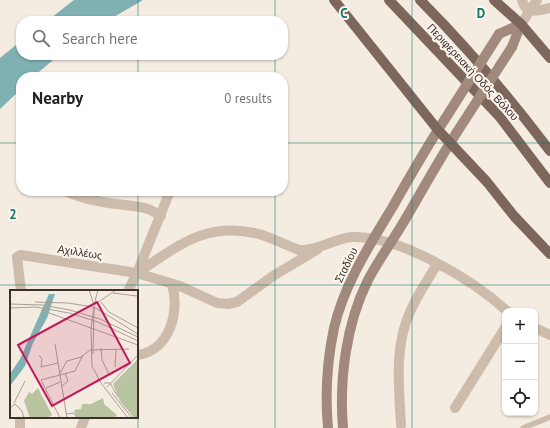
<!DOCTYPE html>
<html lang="en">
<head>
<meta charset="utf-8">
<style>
  :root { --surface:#fff; --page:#f6f6f6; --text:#222; --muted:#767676; --line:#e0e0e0 }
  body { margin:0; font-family:"PT Sans",sans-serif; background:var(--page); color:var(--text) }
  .controls { position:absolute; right:12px; bottom:12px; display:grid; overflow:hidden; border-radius:8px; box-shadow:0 1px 3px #0004 }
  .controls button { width:36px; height:36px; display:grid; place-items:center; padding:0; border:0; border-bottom:1px solid var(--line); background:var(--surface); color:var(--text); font:20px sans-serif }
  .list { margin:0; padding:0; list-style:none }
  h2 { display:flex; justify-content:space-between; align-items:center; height:52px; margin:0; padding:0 16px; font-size:17px }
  h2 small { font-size:13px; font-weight:400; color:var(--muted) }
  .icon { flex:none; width:22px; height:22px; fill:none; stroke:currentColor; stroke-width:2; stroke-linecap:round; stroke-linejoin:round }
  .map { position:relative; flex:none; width:550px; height:428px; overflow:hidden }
  .search { position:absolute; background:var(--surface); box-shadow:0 1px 3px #0004; left:16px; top:16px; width:272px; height:44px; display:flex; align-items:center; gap:10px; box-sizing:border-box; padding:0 14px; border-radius:16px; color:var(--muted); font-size:15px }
  .panel { position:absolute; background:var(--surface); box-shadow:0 1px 3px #0004; left:16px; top:72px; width:272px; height:124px; border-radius:16px }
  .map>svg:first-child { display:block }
</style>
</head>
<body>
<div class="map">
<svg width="550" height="428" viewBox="0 0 550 428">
  <rect width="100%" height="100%" fill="#f4ebe1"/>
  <path fill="#7fb0b2" d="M 74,0 L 143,0 L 107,21 L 47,21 Z
    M 21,41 L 21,55 L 59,55 L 33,77 L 21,77 L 21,89 L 0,109 L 0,58 Z"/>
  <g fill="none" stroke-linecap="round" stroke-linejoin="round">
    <path stroke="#cdbbac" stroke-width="5.5" d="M 523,428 L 550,417"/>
    <path stroke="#cdbbac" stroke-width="10" d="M 522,0 C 526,16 539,10 550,8
      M 521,24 L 537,0
      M 65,191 C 80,198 99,202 116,204 C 133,206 147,206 161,216
      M 137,273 C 178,246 205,221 259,234 C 272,238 286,245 299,250 L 305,250 C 321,249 336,238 352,237 C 399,235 473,280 507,311
      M 21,291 L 17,257 L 21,255 L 137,273 L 180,286 L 217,303 L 228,304 L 237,302 L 273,276 L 318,249
      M 128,291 L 137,273 L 170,191
      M 535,328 L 550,335
      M 137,355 C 170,351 180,311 172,284
      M 455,408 L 505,328
      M 401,425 C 399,388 394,347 410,312 C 417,295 428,280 437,264
      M 20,428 L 20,417
      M 81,428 L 85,417"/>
    <path stroke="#a18a7d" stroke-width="10" d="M 499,34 L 521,24
      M 512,47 L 521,24
      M 328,428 C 325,395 327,361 334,328 C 344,285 369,246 392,208 C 409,178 426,148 445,119
      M 343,428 C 339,380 346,324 368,280 C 379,259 394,239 406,218 C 423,189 439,160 457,132"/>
    <path stroke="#7d675c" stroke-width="10" d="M 334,0 L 438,130 L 487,182 L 514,216 L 550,254
      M 389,0 L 499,116 L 550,183
      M 420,0 C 467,47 510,98 550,151
      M 494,0 L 521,24 L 550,58"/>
    <path stroke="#a18a7d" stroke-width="10" d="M 445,119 L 499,34
      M 457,132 L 512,47"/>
  </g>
  <path fill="none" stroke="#0f766e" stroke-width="1" stroke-opacity="0.55" d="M 138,0 L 138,21M 275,0 L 275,21M 412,0 L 412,428M 138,55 L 138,77M 275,55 L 275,77M 0,143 L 21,143M 283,143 L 550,143M 138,191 L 138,428M 275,191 L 275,428M 0,285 L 550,285"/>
  <g text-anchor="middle" stroke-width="4" stroke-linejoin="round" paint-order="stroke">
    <g font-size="11" fill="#3b302b" stroke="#fbf5ee">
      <text transform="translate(473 72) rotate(47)" y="4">Περιφερειακή Οδός Βόλου</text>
      <text transform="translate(80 252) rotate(9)" y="4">Αχιλλέως</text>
      <text transform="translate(346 265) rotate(-64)" y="4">Σταδίου</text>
    </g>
  </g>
  <g transform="translate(10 290)">
    <rect width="128" height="128" fill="#f4ebe1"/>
    <path d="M 128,69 L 128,128 L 124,128 L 110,111 L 103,94 ZM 28,98 L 42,125 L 37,128 L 20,128 L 14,111 L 19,102 L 22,104 ZM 93,108 L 94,114 L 107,125 L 104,128 L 67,128 L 64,120 L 71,119 L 72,114 L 81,114 Z" fill="#b8c4a0"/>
    <path d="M 39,4 L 45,4 L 37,28 L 23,53 L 15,76 L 0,96 L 0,84 L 10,69 Z" fill="#7fb0b2"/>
    <path fill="none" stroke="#aaa098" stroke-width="1" d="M 79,0 L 84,15M 103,3 L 127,6M 25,12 L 58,13 L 84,17 L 128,44M 91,12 L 99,22 L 128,38M 0,14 L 32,15 L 60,20 L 90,29 L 128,47M 84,15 L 106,0M 84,15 L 88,0M 84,17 L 81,39 L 82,76 L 91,93 L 118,128M 0,18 L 26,17 L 59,23 L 88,32 L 128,51M 31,20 L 128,55M 45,54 L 57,128M 91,58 L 92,70 L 99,84M 83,64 L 84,17M 29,65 L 32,69 L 31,77 L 48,73M 105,77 L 106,60M 50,83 L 57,71 L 71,67 L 80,60 L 119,59M 94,93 L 100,93 L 108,107M 51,97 L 58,91 L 55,83M 97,97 L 128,65M 36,98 L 50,92M 102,103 L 122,128M 4,113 L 15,91M 0,118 L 5,114 L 12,121 L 14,128M 56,124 L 64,123 L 67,128M 50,128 L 31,90 L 65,81 L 73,65"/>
    <path fill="#c2185b" fill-opacity="0.15" stroke="#c2185b" stroke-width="2" d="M 87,12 L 120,73 L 42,116 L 8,55 Z"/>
    <rect width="128" height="128" fill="none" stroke="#3b302b" stroke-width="2"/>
  </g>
  <g font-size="13" text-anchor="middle" font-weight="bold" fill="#0f766e" stroke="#fbf5ee" stroke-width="4" stroke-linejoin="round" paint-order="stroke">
    <text x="344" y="18">C</text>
    <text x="481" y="18">D</text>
    <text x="13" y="219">2</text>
  </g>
</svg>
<div class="controls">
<button>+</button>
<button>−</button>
<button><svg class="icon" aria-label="locate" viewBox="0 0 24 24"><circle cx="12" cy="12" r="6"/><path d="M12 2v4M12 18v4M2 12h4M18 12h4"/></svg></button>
</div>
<div class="search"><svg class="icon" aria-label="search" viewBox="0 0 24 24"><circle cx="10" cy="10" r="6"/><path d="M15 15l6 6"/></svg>Search here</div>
<section class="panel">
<h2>Nearby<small>0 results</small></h2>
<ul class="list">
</ul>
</section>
</div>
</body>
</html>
